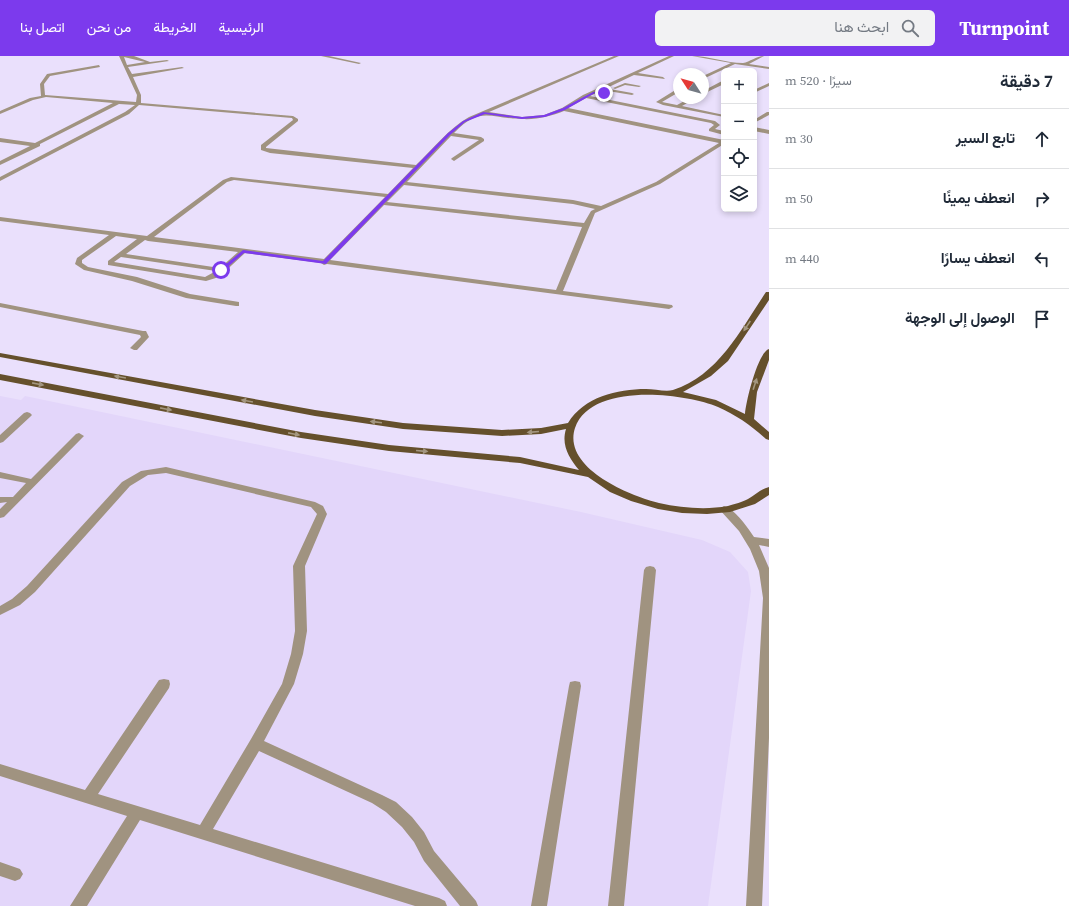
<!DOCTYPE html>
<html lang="ar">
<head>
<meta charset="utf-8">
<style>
  :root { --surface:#fff; --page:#f2f2f3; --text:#1f2937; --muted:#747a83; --line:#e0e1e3; --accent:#7c3aed }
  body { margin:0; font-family:"Source Serif 4",Vazirmatn,serif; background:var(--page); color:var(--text); direction:rtl }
  .controls { position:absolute; right:12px; top:12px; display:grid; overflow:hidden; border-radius:6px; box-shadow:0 2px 6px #0003 }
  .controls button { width:36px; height:36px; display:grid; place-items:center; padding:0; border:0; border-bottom:1px solid var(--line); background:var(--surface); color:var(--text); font:20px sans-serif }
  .compass { position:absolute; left:673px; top:12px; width:36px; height:36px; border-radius:50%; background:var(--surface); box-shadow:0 2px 6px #0003; rotate:306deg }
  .stop { position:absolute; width:12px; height:12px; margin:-9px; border:3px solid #7c3aed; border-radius:50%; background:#fff }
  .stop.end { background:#7c3aed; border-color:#fff; box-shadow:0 1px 4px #0008 }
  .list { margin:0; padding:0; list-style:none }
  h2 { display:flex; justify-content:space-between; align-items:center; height:52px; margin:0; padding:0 16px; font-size:17px }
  h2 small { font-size:13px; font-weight:400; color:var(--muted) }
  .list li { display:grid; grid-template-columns:26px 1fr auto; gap:12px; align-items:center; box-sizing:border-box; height:60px; padding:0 16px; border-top:1px solid var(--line) }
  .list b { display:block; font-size:15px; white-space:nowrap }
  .list em { font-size:13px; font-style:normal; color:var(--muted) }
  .icon { flex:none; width:22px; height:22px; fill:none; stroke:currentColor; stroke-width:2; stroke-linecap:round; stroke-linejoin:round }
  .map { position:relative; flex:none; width:769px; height:850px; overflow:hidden; direction:ltr }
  header { display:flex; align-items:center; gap:24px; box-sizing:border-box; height:56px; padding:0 20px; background:var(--accent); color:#fff }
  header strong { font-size:19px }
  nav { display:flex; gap:22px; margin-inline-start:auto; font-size:14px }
  .search { width:280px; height:36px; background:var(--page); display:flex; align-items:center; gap:10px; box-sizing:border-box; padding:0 14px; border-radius:6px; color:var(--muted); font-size:15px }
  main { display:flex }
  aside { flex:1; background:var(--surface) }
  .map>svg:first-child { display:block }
</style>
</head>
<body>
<header>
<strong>Turnpoint</strong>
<div class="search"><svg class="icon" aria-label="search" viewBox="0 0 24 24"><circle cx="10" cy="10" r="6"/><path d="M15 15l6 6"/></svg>ابحث هنا</div>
<nav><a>الرئيسية</a><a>الخريطة</a><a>من نحن</a><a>اتصل بنا</a></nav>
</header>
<main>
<aside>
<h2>7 دقيقة<small>سيرًا · 520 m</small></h2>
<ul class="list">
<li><svg class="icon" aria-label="ahead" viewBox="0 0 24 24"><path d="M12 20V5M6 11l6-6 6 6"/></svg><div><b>تابع السير</b></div><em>30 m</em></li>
<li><svg class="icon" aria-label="right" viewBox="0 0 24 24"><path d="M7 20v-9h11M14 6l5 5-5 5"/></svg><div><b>انعطف يمينًا</b></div><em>50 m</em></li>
<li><svg class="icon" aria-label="left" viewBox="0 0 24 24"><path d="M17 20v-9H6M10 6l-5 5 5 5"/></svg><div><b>انعطف يسارًا</b></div><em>440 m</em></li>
<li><svg class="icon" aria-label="arrive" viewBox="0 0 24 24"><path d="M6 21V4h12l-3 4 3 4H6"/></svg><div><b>الوصول إلى الوجهة</b></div></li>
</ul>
</aside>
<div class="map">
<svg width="769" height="850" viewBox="0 0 769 850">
  <rect width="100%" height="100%" fill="#eae0fc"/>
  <path fill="#e3d6fa" d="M 0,340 L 21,344 L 25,340 L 581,456 L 702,484 L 730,496 L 748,516 L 751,535 L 708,850 L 0,850 Z"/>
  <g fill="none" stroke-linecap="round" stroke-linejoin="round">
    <path fill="#a09380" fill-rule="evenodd" d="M 119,0 L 134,0 L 150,6 L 167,4 L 169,5 L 128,11 L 132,18 L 182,11 L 184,12 L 133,21 L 141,39 L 141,47 L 293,60 L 298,63 L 298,65 L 266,91 L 266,92 L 416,109 C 434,92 448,73 469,61 L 614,0 L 619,0 L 489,56 L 522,61 L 544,59 L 562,52 L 583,39 L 669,0 L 674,0 L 638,17 L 663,21 L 665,23 L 634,19 L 590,40 L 715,65 L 720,69 L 715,73 L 724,75 L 724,79 L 709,75 L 709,73 L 714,69 L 711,67 L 586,42 L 568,52 L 724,84 L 724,88 L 660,128 L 595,157 L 563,235 L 672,249 L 673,251 L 669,253 L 327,208 L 324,209 L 321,207 L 245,197 L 219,221 L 206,225 L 108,209 L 108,205 L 137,183 L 116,180 L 82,204 L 82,207 L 88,211 L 137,221 L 190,238 L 239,246 L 239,250 L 236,250 L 186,242 L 132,225 L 84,214 L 75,208 L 77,202 L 109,179 L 0,165 L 0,161 L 147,180 L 223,124 L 231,121 L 388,138 L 413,112 L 270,97 L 261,94 L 261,89 L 293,64 L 292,62 L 139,49 L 129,58 L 0,125 L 0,121 L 125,56 L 135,49 L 119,48 L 40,88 L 40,90 L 0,109 L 0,105 L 30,90 L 0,86 L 0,82 L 35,87 L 113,47 L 46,41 L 33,44 L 0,58 L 0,55 L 30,42 L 41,40 L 40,28 L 47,18 L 99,9 L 100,11 L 50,20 L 44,28 L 45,39 L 136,46 L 137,39 ZM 124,1 L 145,6 L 127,9 ZM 564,55 L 719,87 L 656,126 L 601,150 L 573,144 L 407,126 L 451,80 L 479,84 L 452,102 L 451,103 L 454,105 L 484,85 L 484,83 L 481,81 L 454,77 C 481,49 491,63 522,63 C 537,64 551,60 564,55 ZM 234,124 L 385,141 L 324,203 L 154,181 L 227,126 ZM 404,129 L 573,148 L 595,153 L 591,155 L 584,167 L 387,146 ZM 384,149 L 582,171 L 556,234 L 330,204 ZM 145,184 L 148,185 L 238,196 L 220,212 L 126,198 ZM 121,201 L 216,215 L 205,221 L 114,206 Z
      M 321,0 L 329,0 L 361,7 L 359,8 Z
      M 692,0 C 709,0 726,7 743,7 C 750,6 756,0 764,0 L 749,8 L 769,11 L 769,13 L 735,8 L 703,23 L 703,20 L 731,7 Z
      M 722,25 L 724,25 L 724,28 L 703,38 L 703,35 Z
      M 625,27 L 641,30 L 639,31 L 625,29 L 615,33 L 613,32 Z
      M 769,27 L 769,30 L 754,37 L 754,34 Z
      M 610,33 L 632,37 L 634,38 L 632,39 L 608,35 Z
      M 677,33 L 679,33 L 679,36 L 662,46 L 677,49 L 690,42 L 696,42 L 682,50 L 724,59 L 724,61 L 663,49 L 656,46 Z
      M 767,56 L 769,56 L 769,59 L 754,67 L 754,64 Z
      M 754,71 L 769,74 L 769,78 L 754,75 Z
      M 0,247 L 143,275 L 146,275 L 149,281 L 137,294 L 134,294 L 130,292 L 141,281 L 140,279 L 0,251 Z
      M 27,356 L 30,357 L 32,359 L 30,361 L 3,386 L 0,387 L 0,379 L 24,357 Z
      M 79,377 L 84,380 L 82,382 L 4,461 L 0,462 L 0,453 L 7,446 L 0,447 L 0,441 L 13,441 L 26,427 L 0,422 L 0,416 L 31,423 L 76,378 Z
      M 166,411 L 315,446 L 323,450 L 327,458 L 305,510 L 307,575 L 303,598 L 294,628 L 264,685 L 382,739 L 396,746 L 412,761 L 424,776 L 434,795 L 476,845 L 478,850 L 460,850 L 424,805 L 414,786 L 402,771 L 386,756 L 372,747 L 259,695 L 213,773 L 439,842 L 445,845 L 447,850 L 415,850 L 140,764 L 87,850 L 70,850 L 127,760 L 0,720 L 0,708 L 85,734 L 159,624 L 164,623 L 169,624 L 170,628 L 169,632 L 98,738 L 200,769 L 251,683 L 282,628 L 291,598 L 295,575 L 293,510 L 317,458 L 311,451 L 166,417 L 148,419 L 130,430 L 35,536 L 20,549 L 0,559 L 0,550 L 12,543 L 27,530 L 122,426 L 141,415 Z
      M 724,450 C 735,453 748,472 754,481 L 769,483 L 769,491 L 759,489 L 769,512 L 769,682 L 762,850 L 746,850 L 763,542 L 759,515 L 750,493 L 739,475 L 719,453 Z
      M 650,510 L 654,511 L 656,514 L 624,850 L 608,850 L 644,514 L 646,511 Z
      M 575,625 L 580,626 L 581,630 L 547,850 L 531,850 L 569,630 L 570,626 Z
      M 0,806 L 20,813 L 23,818 L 20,823 L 15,825 L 0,820 Z"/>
    <path fill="#65502c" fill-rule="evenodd" d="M 766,236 L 769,236 L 769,244 L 728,305 L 711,320 L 683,336 L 716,344 L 745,358 C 746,345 758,296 769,293 L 769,304 L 757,336 L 754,363 L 769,376 L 769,384 L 766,383 C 752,370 736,359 718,351 C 684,337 591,326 575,372 C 562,412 630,440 659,447 C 682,452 706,454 728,450 C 734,448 743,446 748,443 C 755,439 761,433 769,431 L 769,439 L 755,448 L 730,456 L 707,458 L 682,457 L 658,453 L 631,445 L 610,436 L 588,421 L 520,407 L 389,395 L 301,382 L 0,324 L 0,318 L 301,376 L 389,389 L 520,401 L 579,414 C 569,402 561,389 566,373 L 541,378 L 502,380 L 403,373 L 315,360 L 0,301 L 0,297 L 315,354 L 403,367 L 502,374 L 541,372 L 568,367 C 584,341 617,333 646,333 C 654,333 666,336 673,334 C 719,319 741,273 766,236 Z"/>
  </g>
  <defs><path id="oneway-solid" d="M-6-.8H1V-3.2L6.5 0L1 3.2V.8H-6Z"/></defs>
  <g fill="#a39680">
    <use href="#oneway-solid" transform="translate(747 270) rotate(124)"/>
    <use href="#oneway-solid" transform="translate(120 321) rotate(-170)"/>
    <use href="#oneway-solid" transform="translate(38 328) rotate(11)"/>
    <use href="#oneway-solid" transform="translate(755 328) rotate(-72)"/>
    <use href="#oneway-solid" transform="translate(247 345) rotate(-170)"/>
    <use href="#oneway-solid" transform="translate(166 353) rotate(11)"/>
    <use href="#oneway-solid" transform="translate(376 366) rotate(-173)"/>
    <use href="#oneway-solid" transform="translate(533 376) rotate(175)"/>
    <use href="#oneway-solid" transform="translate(294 378) rotate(11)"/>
    <use href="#oneway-solid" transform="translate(422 395) rotate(5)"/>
  </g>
  <path fill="#7c3aed" d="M 593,36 L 605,37 L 595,37 L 565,54 L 545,61 L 522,63 L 485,58 L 465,66 L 450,79 L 326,208 L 244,197 L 223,215 L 219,214 L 243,194 L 323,205 L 448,77 L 463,65 L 483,56 L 522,61 L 544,59 L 563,52 Z"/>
</svg>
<div class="controls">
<button>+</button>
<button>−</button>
<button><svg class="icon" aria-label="locate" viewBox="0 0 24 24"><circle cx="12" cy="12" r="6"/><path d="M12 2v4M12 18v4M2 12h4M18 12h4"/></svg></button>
<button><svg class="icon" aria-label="layers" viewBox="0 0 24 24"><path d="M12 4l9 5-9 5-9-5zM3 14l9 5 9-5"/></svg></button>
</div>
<svg class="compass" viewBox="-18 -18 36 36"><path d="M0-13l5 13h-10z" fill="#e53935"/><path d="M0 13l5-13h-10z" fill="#747a83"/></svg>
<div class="stop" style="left:221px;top:214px"></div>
<div class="stop end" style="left:604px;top:37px"></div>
</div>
</main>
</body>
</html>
